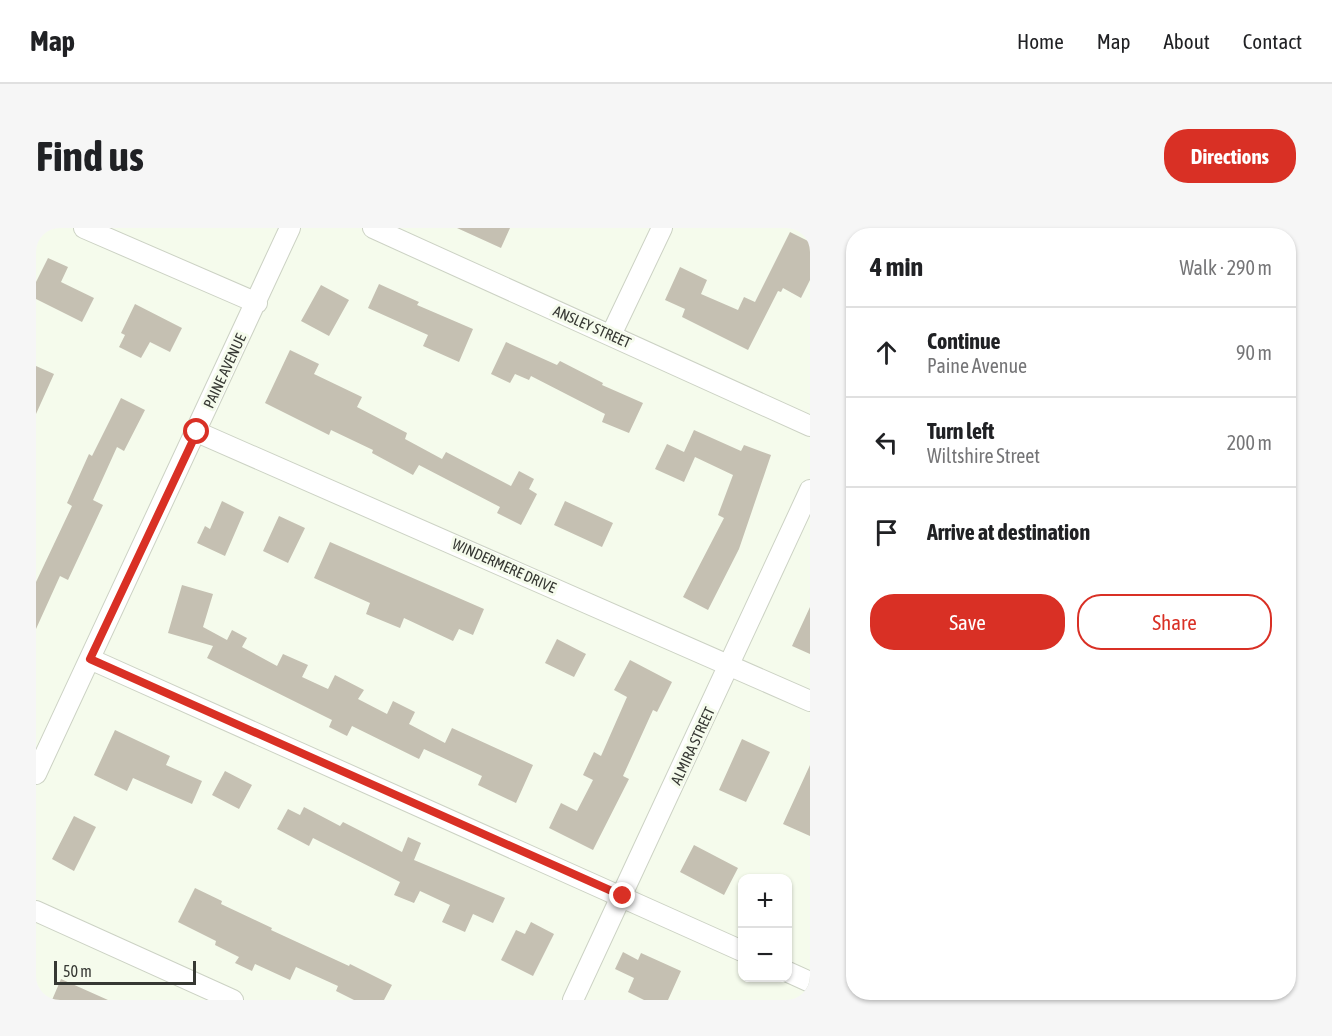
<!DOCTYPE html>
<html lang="en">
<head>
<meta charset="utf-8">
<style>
  :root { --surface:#fff; --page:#f6f6f6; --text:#202124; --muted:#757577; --line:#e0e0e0; --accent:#d93025 }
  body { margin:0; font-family:"Asap Condensed",sans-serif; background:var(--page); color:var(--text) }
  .controls { position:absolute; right:18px; bottom:18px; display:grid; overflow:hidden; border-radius:12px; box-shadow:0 2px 4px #0004 }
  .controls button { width:54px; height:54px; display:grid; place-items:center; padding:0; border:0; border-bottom:2px solid var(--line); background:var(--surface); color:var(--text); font:30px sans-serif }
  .scale { position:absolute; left:18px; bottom:15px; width:142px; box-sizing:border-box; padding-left:6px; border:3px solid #363833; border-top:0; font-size:16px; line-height:21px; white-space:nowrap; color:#363833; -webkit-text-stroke:4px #f5fbec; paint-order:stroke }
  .stop { position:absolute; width:18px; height:18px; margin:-14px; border:4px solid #d93025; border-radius:50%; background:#fff }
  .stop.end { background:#d93025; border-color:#fff; box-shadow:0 2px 6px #0008 }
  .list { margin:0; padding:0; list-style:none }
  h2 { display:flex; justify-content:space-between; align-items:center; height:78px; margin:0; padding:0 24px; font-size:26px }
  h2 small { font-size:20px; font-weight:400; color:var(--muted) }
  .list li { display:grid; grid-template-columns:39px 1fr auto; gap:18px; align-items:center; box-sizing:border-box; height:90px; padding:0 24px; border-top:2px solid var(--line) }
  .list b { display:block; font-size:22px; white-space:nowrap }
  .list p { margin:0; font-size:20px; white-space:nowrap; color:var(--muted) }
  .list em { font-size:20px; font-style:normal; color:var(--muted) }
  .actions { display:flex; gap:12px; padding:18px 24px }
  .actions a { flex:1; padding:14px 0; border:2px solid var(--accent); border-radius:24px; text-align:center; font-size:21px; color:var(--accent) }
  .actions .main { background:var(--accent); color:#fff }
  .icon { flex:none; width:33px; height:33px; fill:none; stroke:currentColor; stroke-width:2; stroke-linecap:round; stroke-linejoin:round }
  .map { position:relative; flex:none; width:774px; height:772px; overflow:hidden; border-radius:24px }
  header { display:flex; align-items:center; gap:36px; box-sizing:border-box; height:84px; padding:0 30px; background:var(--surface); border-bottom:2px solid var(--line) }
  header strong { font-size:28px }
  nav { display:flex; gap:33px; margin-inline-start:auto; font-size:21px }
  .intro { display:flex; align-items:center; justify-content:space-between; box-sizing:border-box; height:144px; padding:0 36px }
  h1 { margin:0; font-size:42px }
  .button { padding:15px 27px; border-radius:24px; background:var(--accent); color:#fff; font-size:21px; font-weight:700 }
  main { display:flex; gap:36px; padding:0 36px }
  aside { flex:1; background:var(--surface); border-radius:24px; box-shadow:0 2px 4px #0004 }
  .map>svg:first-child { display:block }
</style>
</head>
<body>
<header>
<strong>Map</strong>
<nav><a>Home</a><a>Map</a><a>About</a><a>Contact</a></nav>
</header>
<div class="intro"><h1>Find us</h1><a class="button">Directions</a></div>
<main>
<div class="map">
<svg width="774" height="772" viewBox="0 0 774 772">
  <rect width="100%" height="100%" fill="#f5fbec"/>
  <path fill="#c5c0b2" d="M 421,0 L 474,0 L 465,20 Z
    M 754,4 L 774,14 L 774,52 L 765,70 L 747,60 L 745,64 L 742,63 L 712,122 L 646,89 L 649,81 L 629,72 L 644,39 L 671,52 L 665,66 L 702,82 L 708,69 L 719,74 Z
    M 12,30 L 32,39 L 25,54 L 58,70 L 46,94 L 0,71 L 0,54 Z
    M 343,56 L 383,74 L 381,77 L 437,101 L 423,134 L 387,118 L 392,107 L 332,80 Z
    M 285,57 L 313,72 L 293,108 L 265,93 Z
    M 99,76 L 146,100 L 134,124 L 114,114 L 105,130 L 83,119 L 89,107 L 85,105 Z
    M 470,114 L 521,137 L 524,133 L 567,155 L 566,157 L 607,175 L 593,205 L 566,194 L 569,186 L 495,148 L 493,152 L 479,146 L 474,155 L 455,146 Z
    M 254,122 L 283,136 L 278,146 L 326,169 L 321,179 L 371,205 L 369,211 L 406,231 L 410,224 L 475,258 L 483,243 L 498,251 L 493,261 L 501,266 L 485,297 L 461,285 L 464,279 L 383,237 L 377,247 L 336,225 L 337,222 L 295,202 L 293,207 L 229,175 Z
    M 0,138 L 18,146 L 0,186 Z
    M 85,170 L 109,182 L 88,223 L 81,219 L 57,272 L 67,277 L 32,352 L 24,348 L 0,401 L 0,354 L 36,278 L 31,275 L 53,226 L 56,228 Z
    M 658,202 L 705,223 L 708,217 L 735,227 L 703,321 L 672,382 L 647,369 L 688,290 L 682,287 L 697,247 L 659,229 L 648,254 L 619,241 L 631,216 L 648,224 Z
    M 186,273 L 208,284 L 189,328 L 161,315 L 169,298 L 174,301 Z
    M 529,273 L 577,295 L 566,319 L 518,297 Z
    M 243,288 L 269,300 L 252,335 L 227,323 Z
    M 294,314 L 448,381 L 437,407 L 423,401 L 417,413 L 368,390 L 364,400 L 330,386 L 334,375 L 278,350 Z
    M 146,357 L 177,366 L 167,399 L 191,412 L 196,402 L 211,410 L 206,419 L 241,438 L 247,426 L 272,437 L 266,449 L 292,461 L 299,447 L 328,462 L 322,471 L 351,486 L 357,473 L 379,484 L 373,496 L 409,515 L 416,500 L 497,537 L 480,575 L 442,557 L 446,548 L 388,521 L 383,531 L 316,498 L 311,508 L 293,499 L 296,492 L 171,430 L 177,418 L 132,405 Z
    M 774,379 L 774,426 L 756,418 Z
    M 521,411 L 550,426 L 538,449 L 509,435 Z
    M 594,432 L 636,454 L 621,484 L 617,482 L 587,548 L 593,551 L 557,622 L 513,600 L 525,575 L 541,583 L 557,552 L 547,547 L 558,524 L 565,528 L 591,469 L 578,462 Z
    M 79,502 L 134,528 L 130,537 L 166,553 L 156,576 L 97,550 L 91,563 L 58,547 Z
    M 706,511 L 734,524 L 710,574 L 683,562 Z
    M 774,537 L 774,608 L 747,596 Z
    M 189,543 L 216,557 L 203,581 L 176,567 Z
    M 268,579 L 304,598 L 307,594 L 366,624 L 372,609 L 385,615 L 378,632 L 469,670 L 457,695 L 437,686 L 429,704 L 406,694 L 414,677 L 384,663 L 378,675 L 358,667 L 364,654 L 277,610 L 273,618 L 241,601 L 252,581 L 264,587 Z
    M 38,588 L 60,599 L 38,643 L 16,631 Z
    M 658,617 L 702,640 L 688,667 L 644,644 Z
    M 159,660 L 186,673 L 185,676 L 236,700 L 235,702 L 313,738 L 314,736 L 356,757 L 348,772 L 318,772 L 300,763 L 302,758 L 260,739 L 254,752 L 219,736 L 216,743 L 199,735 L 203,729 L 179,717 L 180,713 L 142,694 Z
    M 495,694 L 518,706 L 497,748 L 465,732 L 480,702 L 489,706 Z
    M 587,724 L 602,732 L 605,725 L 645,743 L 632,772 L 608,772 L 592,764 L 598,750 L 579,741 Z
    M 25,751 L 72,772 L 16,772 Z"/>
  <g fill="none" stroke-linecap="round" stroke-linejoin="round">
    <g stroke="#ccd2c4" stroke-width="22">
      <path id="minor" d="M 48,0 L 221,75
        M 337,0 L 774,198
        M 575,107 L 626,0
        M 161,204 L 774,473
        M 54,431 L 706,723
        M 0,546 L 254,0
        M 0,683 L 197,772
        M 752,744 L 774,754
        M 537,772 L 774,262"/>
    </g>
    <use href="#minor" stroke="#fff" stroke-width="20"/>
  </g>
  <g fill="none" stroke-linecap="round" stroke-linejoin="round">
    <path stroke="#d93025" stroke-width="8" d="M 161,204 L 54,431 L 587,668"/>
  </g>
  <g text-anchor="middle" stroke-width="6" stroke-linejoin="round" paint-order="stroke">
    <g font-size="15" fill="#363833" stroke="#f5fbec">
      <text transform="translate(556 99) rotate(24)" y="5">ANSLEY STREET</text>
      <text transform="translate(189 143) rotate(-65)" y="5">PAINE AVENUE</text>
      <text transform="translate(468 338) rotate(24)" y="5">WINDERMERE DRIVE</text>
      <text transform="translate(657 518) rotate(-65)" y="5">ALMIRA STREET</text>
    </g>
  </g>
</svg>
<div class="controls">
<button>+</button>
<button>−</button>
</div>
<div class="scale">50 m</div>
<div class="stop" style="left:161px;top:204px"></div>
<div class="stop end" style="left:587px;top:668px"></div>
</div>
<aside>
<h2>4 min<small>Walk · 290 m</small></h2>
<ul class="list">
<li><svg class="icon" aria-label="ahead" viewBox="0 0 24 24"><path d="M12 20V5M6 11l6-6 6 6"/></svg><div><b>Continue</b><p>Paine Avenue</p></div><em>90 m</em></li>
<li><svg class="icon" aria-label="left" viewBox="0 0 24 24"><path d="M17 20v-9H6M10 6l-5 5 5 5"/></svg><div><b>Turn left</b><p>Wiltshire Street</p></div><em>200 m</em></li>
<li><svg class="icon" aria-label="arrive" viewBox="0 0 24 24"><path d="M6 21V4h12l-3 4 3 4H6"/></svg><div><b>Arrive at destination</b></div></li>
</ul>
<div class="actions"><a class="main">Save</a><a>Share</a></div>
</aside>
</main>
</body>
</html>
